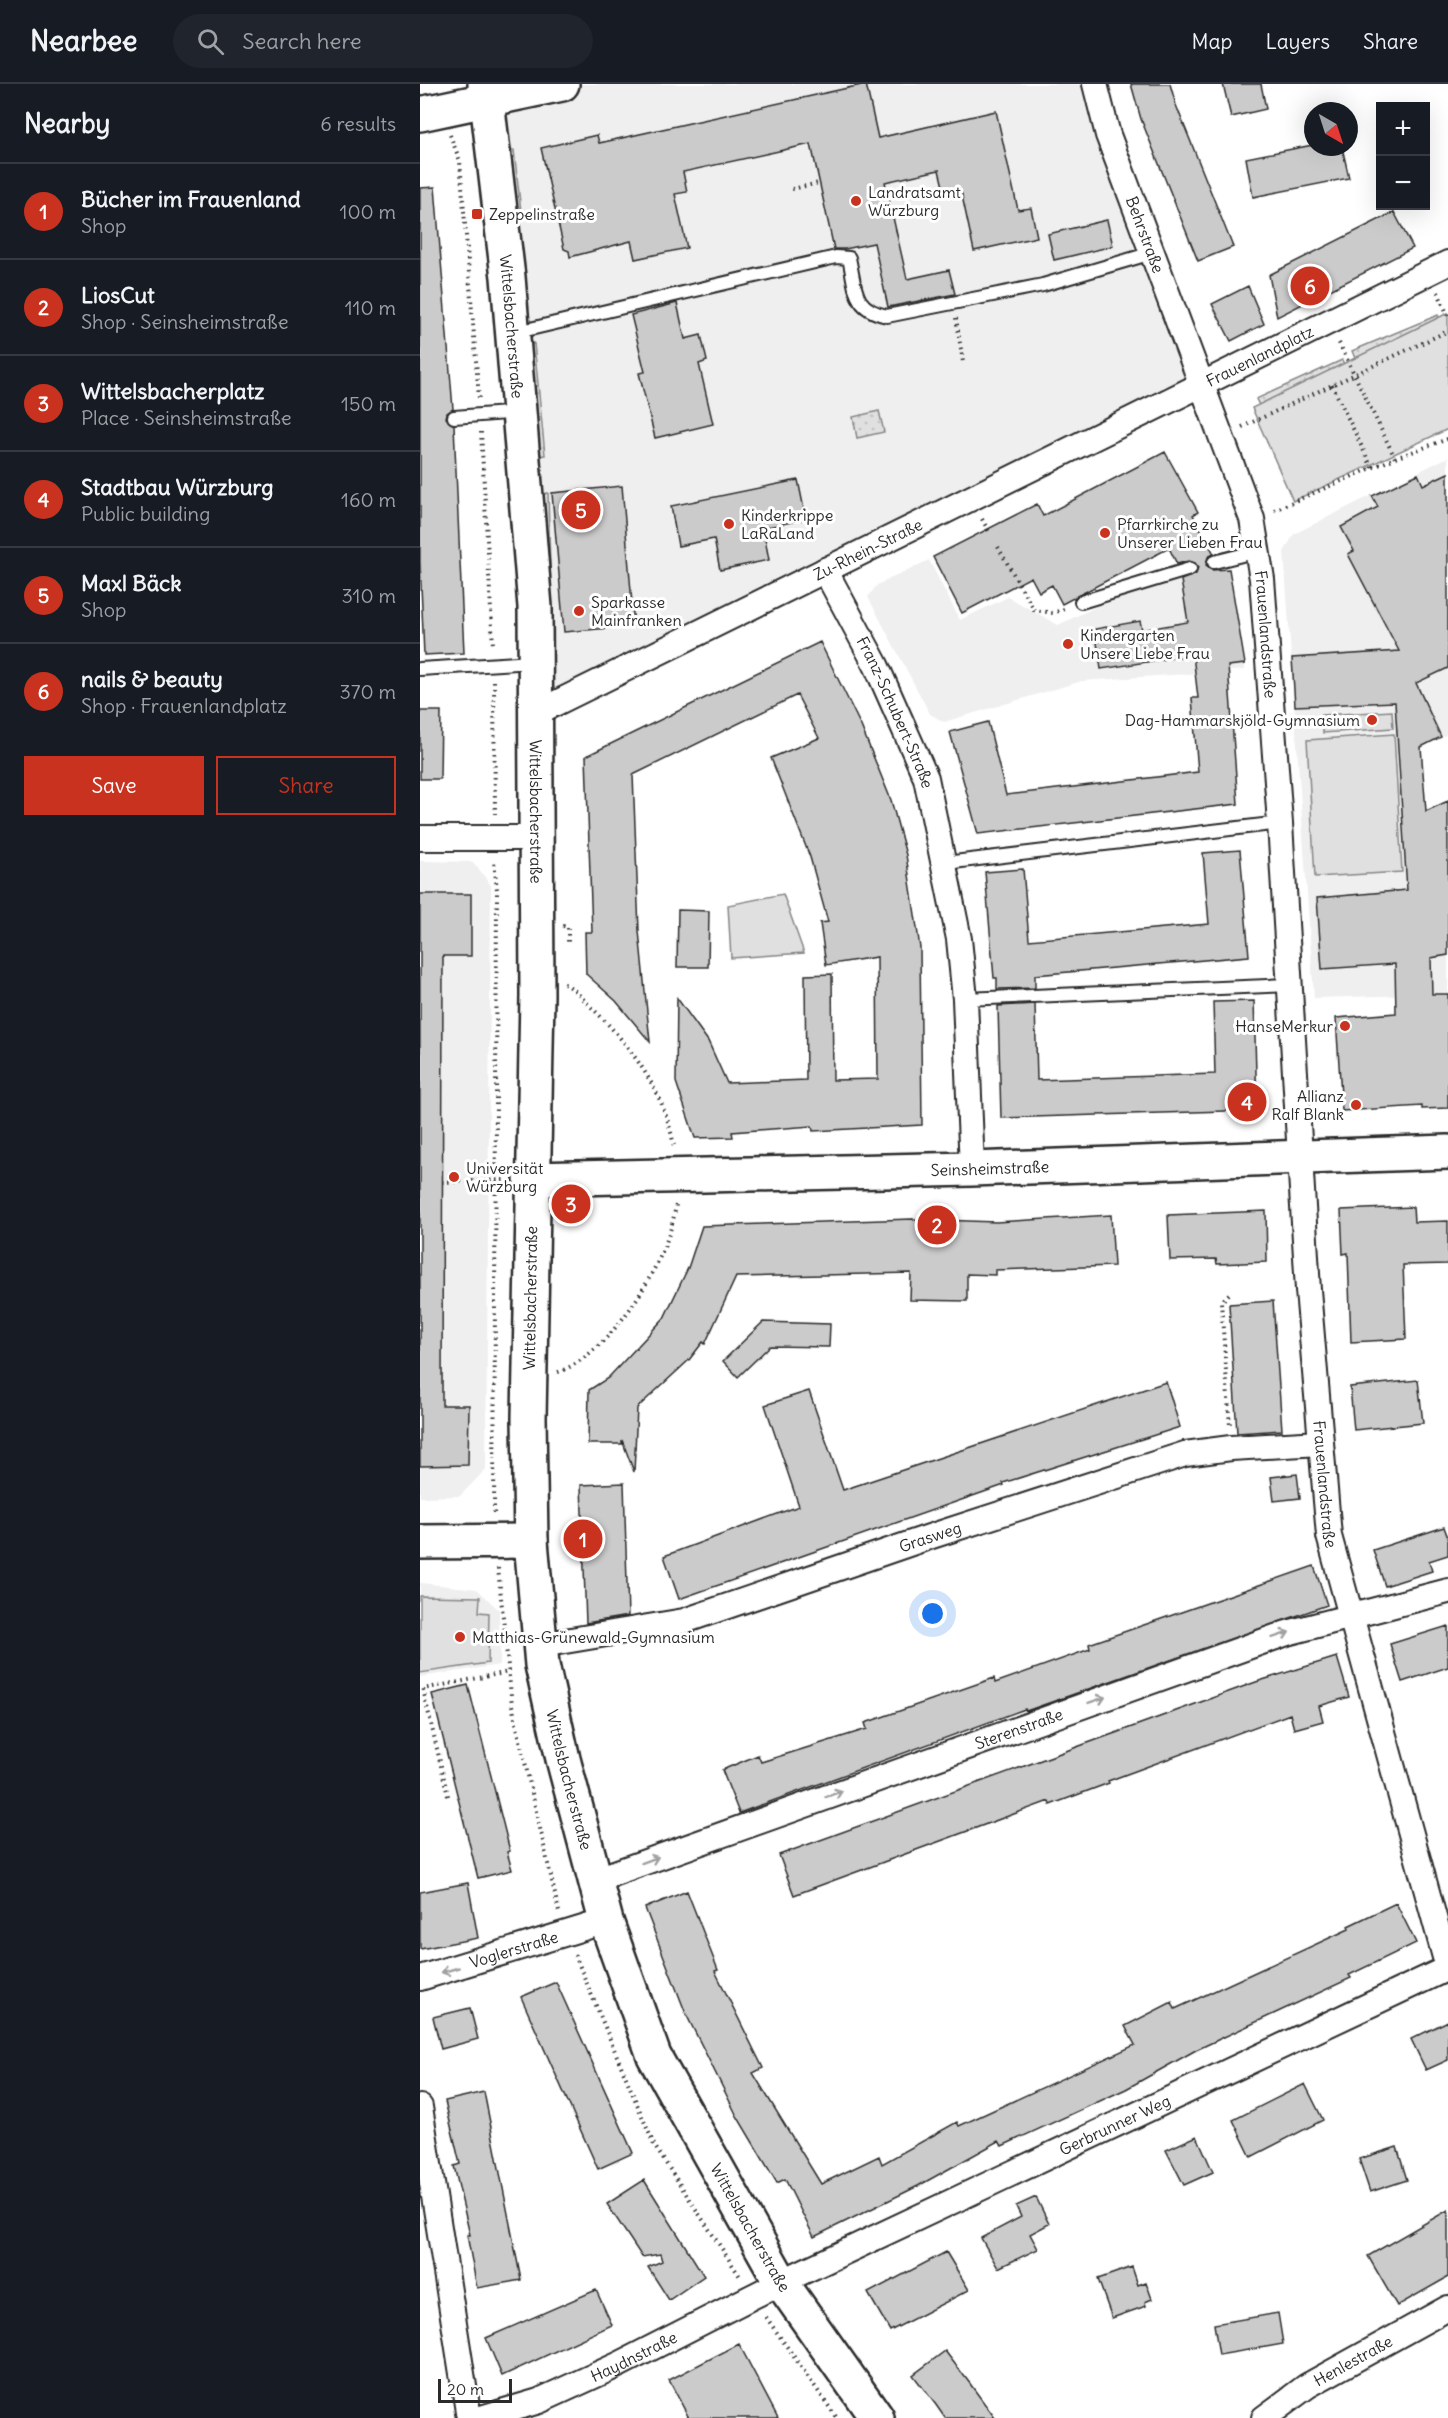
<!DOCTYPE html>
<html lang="en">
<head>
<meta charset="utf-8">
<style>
  :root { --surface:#171b24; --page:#20242c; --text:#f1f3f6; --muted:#9ea1a6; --line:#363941; --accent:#c8321e }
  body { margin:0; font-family:Delius,sans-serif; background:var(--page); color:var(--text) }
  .controls { position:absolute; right:18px; top:18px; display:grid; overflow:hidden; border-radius:0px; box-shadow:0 6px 24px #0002 }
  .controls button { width:54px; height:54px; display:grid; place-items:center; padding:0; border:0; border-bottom:2px solid var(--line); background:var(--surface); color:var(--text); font:30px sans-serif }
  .compass { position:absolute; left:884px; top:18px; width:54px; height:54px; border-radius:50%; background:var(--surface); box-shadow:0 6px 24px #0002; rotate:141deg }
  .scale { position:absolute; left:18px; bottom:15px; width:74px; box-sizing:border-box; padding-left:6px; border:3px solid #2b2b2b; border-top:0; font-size:16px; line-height:21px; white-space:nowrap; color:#2b2b2b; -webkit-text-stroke:4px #fff; paint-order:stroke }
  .you { position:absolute; left:513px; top:1530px; width:21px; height:21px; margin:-15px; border:4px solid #fff; border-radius:50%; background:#1a73e8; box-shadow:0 0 0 9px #1a73e833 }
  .badge { display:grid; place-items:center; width:39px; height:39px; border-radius:50%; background:var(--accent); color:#fff; font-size:20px; font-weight:700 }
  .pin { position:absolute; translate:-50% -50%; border:3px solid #fff; box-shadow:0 2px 6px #0006 }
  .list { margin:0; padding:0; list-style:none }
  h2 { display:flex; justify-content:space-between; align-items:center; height:78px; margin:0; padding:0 24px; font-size:26px }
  h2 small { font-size:20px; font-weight:400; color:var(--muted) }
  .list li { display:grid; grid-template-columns:39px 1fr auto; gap:18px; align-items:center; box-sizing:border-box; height:96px; padding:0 24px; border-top:2px solid var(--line) }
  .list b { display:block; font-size:22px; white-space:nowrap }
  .list p { margin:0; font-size:20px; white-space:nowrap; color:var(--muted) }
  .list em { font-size:20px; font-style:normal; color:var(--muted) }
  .actions { display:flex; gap:12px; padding:18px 24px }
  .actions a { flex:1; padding:14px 0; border:2px solid var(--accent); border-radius:0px; text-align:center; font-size:21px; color:var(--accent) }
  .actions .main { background:var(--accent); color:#fff }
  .icon { flex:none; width:33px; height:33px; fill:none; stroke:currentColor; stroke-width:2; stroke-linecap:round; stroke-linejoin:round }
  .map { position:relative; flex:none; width:1028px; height:2334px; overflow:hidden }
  header { display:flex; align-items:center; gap:36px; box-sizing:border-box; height:84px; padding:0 30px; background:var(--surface); border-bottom:2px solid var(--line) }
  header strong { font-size:28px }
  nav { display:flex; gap:33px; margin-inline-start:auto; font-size:21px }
  .search { width:420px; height:54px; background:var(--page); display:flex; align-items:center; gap:15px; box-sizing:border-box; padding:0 21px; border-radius:33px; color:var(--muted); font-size:22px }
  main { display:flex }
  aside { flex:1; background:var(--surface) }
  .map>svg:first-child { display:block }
</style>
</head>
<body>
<header>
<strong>Nearbee</strong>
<div class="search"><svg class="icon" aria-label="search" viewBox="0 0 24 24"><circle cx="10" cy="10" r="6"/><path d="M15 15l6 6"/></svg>Search here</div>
<nav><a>Map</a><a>Layers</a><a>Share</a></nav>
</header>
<main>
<aside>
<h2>Nearby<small>6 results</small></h2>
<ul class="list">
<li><span class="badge">1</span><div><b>Bücher im Frauenland</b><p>Shop</p></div><em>100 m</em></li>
<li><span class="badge">2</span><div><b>LiosCut</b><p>Shop · Seinsheimstraße</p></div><em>110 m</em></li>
<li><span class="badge">3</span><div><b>Wittelsbacherplatz</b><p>Place · Seinsheimstraße</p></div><em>150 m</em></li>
<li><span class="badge">4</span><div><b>Stadtbau Würzburg</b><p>Public building</p></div><em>160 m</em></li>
<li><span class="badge">5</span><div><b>Maxl Bäck</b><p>Shop</p></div><em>310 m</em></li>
<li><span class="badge">6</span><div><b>nails &amp; beauty</b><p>Shop · Frauenlandplatz</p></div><em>370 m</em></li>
</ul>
<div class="actions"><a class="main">Save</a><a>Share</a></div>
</aside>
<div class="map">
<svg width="1028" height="2334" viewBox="0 0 1028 2334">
  <defs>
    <pattern id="grass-dots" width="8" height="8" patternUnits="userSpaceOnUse" patternTransform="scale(1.5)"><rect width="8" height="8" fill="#e0e0e0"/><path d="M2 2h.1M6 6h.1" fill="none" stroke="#c0c0c0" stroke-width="1.8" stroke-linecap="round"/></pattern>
  </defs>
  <rect width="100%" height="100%" fill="#fff"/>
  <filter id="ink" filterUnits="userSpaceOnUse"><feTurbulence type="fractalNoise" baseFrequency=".0167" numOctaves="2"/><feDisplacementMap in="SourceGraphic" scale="12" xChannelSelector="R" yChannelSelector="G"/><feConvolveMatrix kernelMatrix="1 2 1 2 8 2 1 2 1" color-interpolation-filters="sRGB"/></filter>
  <g filter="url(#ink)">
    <path fill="#efefef" d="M 159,0 L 673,0 L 779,299 L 114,628 L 62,20 Z
      M 1028,373 L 1028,650 L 1001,663 L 1006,727 L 1028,775 L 1028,910 L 894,914 L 864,468 L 874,450 Z
      M 792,467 L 795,487 L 809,485 L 825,586 L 662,597 L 524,638 L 510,630 L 448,513 L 457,501 L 509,476 L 540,536 L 588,513 L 638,541 Z
      M 0,777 L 53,778 L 71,801 L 66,1385 L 40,1412 L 0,1413 Z
      M 0,1499 L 57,1505 L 79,1526 L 80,1581 L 0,1593 Z"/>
    <path fill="url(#grass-dots)" stroke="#868686" stroke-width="1.5" d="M 94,66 L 101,127 L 93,128 L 87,67 Z
      M 1018,231 L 1023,242 L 937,279 L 932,267 Z
      M 114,259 L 125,371 L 117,372 L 106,264 Z
      M 922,276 L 927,287 L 842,327 L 836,315 Z
      M 459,327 L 464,348 L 437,354 L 433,333 Z
      M 128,409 L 133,596 L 130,600 L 119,411 Z"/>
    <path fill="#e0e0e0" stroke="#868686" stroke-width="1.5" d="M 1028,229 L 1028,345 L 873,417 L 832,324 Z
      M 972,627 L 973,644 L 903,649 L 902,631 Z
      M 974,650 L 982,788 L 895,793 L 887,656 Z
      M 363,810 L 384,869 L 311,874 L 308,821 Z
      M 0,1512 L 60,1513 L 59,1528 L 69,1529 L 68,1579 L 0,1589 Z"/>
    <path fill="#cbcbcb" stroke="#2b2b2b" stroke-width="1.5" d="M 446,0 L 458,54 L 576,27 L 598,126 L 611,124 L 617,153 L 554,167 L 541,107 L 525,111 L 519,86 L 465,98 L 487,195 L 529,186 L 535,210 L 468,223 L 454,159 L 425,165 L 414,165 L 391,60 L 263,88 L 267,108 L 255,110 L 267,164 L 215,175 L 211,157 L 150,173 L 149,167 L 144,165 L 121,64 L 177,51 L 179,59 Z
      M 711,0 L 750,0 L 756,21 L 813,163 L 778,177 L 721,35 Z
      M 803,0 L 841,0 L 846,25 L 811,33 Z
      M 893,61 L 893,63 L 922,63 L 929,94 L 833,113 L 826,74 Z
      M 15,103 L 33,325 L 27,329 L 26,334 L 34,341 L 44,569 L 4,571 L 0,478 L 0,104 Z
      M 974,128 L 993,164 L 857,233 L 849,191 Z
      M 687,136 L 693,162 L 634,176 L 628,150 Z
      M 828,202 L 844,240 L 811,257 L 792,220 Z
      M 257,219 L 265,255 L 281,251 L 287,277 L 279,280 L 293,340 L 235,354 L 219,289 L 225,288 L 211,231 Z
      M 745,368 L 778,428 L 773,431 L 794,470 L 788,473 L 786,481 L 792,486 L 809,485 L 825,580 L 808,582 L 818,720 L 558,750 L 530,648 L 568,638 L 586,711 L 778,688 L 772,614 L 778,614 L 773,571 L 681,585 L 675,545 L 720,537 L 722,546 L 768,538 L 761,496 L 776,490 L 778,483 L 775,479 L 768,477 L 757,480 L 749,464 L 642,520 L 632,501 L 619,508 L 611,493 L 542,529 L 513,473 L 617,420 L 623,432 Z
      M 1028,389 L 1028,584 L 996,599 L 1021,653 L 1001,663 L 1006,727 L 1028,717 L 1028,871 L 1011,874 L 1012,910 L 1028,910 L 1028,1024 L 1002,1025 L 1002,1022 L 922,1027 L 916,934 L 976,929 L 975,880 L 902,885 L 897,814 L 987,806 L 975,618 L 875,622 L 872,574 L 979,567 L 928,470 L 934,467 L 921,443 L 958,423 L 952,412 L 998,390 L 1003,401 Z
      M 378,396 L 386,435 L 343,444 L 349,476 L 300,486 L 294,455 L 258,462 L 251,422 Z
      M 202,402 L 214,542 L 144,548 L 132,409 Z
      M 400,558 L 441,642 L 471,716 L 486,771 L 500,864 L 502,1041 L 393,1047 L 392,1042 L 312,1048 L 313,1053 L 275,1054 L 256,998 L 257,914 L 288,957 L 307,999 L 386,996 L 385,891 L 412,890 L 413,996 L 458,995 L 457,873 L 406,881 L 400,839 L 408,838 L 390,773 L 351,674 L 399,654 L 377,611 L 213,691 L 219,847 L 230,958 L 196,917 L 166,890 L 165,848 L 172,848 L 166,672 Z
      M 0,627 L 21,627 L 20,695 L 0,695 Z
      M 820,766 L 829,872 L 615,891 L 615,904 L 577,905 L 577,894 L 574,894 L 565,788 L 603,785 L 609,856 L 789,840 L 783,769 Z
      M 0,810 L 51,810 L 51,872 L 23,872 L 22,1321 L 49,1321 L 48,1381 L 0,1382 Z
      M 258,826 L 289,827 L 288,883 L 257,883 Z
      M 834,917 L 837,1026 L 581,1034 L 578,922 L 615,920 L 617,996 L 795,990 L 793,918 Z
      M 993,1123 L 994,1138 L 1028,1137 L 1028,1180 L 983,1181 L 986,1255 L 931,1258 L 928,1169 L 923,1170 L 921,1126 Z
      M 846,1127 L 847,1178 L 797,1180 L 796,1175 L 750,1176 L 748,1131 Z
      M 691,1131 L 694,1182 L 575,1186 L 575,1191 L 547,1190 L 547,1217 L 490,1216 L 491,1189 L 316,1193 L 285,1260 L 283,1258 L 269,1276 L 217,1324 L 214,1388 L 202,1356 L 202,1360 L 168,1360 L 169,1306 L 188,1294 L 244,1234 L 268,1184 L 282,1142 L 492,1135 L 576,1138 Z
      M 853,1217 L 862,1346 L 817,1349 L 809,1220 Z
      M 343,1238 L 410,1240 L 409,1263 L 350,1262 L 318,1293 L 303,1277 Z
      M 998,1296 L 1003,1339 L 934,1346 L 930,1303 Z
      M 746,1298 L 760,1343 L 583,1399 L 584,1401 L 259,1515 L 244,1472 L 379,1422 L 345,1321 L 389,1307 L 423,1406 Z
      M 877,1390 L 880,1414 L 854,1417 L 851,1393 Z
      M 204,1399 L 208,1532 L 166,1539 L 161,1401 Z
      M 1024,1443 L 1028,1454 L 1028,1471 L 1009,1477 L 1012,1487 L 965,1502 L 953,1466 Z
      M 894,1482 L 907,1521 L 606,1627 L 605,1625 L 319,1729 L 302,1686 L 338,1671 L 341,1678 L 447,1645 L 445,1639 L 574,1594 L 575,1599 L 670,1565 L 669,1560 Z
      M 1028,1542 L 1028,1583 L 982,1598 L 970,1560 Z
      M 917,1573 L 929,1613 L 899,1622 L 903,1637 L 874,1645 L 870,1630 L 688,1697 L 689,1699 L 630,1721 L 629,1717 L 374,1811 L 359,1771 L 836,1598 Z
      M 48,1601 L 90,1767 L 87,1768 L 92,1786 L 58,1794 L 12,1610 Z
      M 48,1799 L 58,1854 L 0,1865 L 0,1808 Z
      M 267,1807 L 298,1886 L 295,1887 L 343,1984 L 333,1989 L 401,2100 L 459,2072 L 462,2080 L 537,2038 L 539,2042 L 715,1961 L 705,1942 L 752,1918 L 755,1925 L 929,1845 L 928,1842 L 976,1819 L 996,1859 L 929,1891 L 931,1894 L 776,1966 L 706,2005 L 582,2062 L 579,2057 L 498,2102 L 394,2153 L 365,2095 L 357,2099 L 317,2032 L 266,1930 L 225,1824 Z
      M 136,1898 L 213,2069 L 178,2085 L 101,1913 Z
      M 50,1924 L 58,1955 L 21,1965 L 13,1933 Z
      M 1028,1937 L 1028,1976 L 1006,1986 L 991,1955 Z
      M 885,2000 L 903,2036 L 831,2073 L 813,2036 Z
      M 64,2008 L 101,2196 L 57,2204 L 47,2151 L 50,2151 L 34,2082 L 40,2080 L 25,2017 Z
      M 777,2052 L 793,2088 L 764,2101 L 746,2066 Z
      M 977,2063 L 987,2096 L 950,2108 L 939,2075 Z
      M 224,2096 L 284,2192 L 249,2216 L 228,2183 L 242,2177 L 240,2170 L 222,2173 L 187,2120 Z
      M 616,2113 L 629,2140 L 610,2150 L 618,2165 L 578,2184 L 561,2154 L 601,2133 L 596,2122 Z
      M 1028,2126 L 1028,2193 L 977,2222 L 948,2172 Z
      M 526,2168 L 549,2206 L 470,2247 L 448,2209 Z
      M 712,2183 L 718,2201 L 726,2198 L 732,2215 L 725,2218 L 726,2222 L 692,2234 L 678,2195 Z
      M 176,2206 L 192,2241 L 82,2292 L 66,2254 Z
      M 858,2229 L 863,2260 L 799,2271 L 794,2240 Z
      M 319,2260 L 358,2334 L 269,2334 L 249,2296 Z
      M 525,2267 L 548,2297 L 575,2334 L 525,2334 L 516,2321 L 493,2291 Z"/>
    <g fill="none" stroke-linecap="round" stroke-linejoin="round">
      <g stroke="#2b2b2b" stroke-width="16">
        <path id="lane" d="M 93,249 L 416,173 L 429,174 C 436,204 432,225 467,232 L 623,201 L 732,169
          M 34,333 L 99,328
          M 794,478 L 838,467
          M 661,518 L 770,485
          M 0,585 L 113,578
          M 525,779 L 860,739
          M 545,915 L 869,901"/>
      </g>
      <g stroke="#2b2b2b" stroke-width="28">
        <g id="street">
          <path id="s1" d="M 675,0 L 688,51 L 832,435 L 842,495 L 860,739 L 888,1206 L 909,1452 L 1028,1884"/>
          <path id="s2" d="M 405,486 L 456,581 L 506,694 L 539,855 L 545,915 L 552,1085"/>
          <path id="s3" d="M 116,629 L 1028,179"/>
          <path d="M 0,754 L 115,754"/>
          <path id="s4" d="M 121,1561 L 264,1537 L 512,1452 L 765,1370 L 811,1364 L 901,1359"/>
          <path id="s5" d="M 175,1796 L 867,1549 L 1028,1507"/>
          <path id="s6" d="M 0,1894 L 186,1837"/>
          <path d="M 0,2023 L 49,2334"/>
          <path id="s7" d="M 61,2334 L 119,2317 L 200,2280 L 361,2198 L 1028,1884"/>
          <path id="s8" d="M 844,2334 L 887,2302 L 1028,2224"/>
        </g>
      </g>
      <g stroke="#2b2b2b" stroke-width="38">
        <g id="secondary">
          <path id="s9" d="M 65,0 L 88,193 L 115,523 L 117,911 L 109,1334 L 111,1457 L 122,1581 L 143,1675 L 186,1837 L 234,1972 L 361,2198 L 457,2334"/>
          <path d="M 0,30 L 142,0"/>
          <path id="s10" d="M 111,1095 L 552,1085 L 1028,1068"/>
          <path d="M 0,1458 L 111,1457"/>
        </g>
      </g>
      <path stroke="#2b2b2b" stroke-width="4" stroke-dasharray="1.5 4.5" stroke-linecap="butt" d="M 30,51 L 40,77 L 59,314
        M 372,105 L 399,99
        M 1018,208 L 1028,232
        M 536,234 L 543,278
        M 919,259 L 975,374
        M 912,301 L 952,384
        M 822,343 L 1028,247
        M 61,348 L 73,562
        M 854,426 L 975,374 L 1028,355
        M 562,435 L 570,450
        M 578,463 L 614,526 L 633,529 L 644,525
        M 74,597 L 75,730
        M 143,842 L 148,843 L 148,860
        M 144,900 C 153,903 161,913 168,920 C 209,959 245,1007 254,1063
        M 22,1098 L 84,1096
        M 809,1210 L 801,1218 L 810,1342
        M 138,1288 C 192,1270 251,1173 256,1119
        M 74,1429 L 77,806 L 74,777
        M 78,1484 L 92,1621 L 139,1828
        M 28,1712 L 3,1605 L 89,1588
        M 155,1871 L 234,2061 L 321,2194
        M 346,2233 L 417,2334"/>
      <use href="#lane" stroke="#fff" stroke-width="12"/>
      <use href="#street" stroke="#fff" stroke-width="24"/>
      <use href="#secondary" stroke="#fff" stroke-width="33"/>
    </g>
    <defs><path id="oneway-shaft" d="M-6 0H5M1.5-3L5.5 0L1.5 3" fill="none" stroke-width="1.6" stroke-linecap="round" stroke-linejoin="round" transform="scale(1.5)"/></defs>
    <g stroke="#a0a0a0">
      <use href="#oneway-shaft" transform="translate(861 1551) rotate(-19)"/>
      <use href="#oneway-shaft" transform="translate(677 1616) rotate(-19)"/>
      <use href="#oneway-shaft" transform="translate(414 1710) rotate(-20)"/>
      <use href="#oneway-shaft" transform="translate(230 1776) rotate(-20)"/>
      <use href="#oneway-shaft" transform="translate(30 1886) rotate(164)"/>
    </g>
  </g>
  <g fill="#c8321e" stroke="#fff" stroke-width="2">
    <circle cx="436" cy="117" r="6"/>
    <rect x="51" y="124" width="12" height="12" rx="3"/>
    <circle cx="309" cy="440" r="6"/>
    <circle cx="685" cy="449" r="6"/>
    <circle cx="159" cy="527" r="6"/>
    <circle cx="648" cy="560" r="6"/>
    <circle cx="952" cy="636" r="6"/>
    <circle cx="925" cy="942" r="6"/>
    <circle cx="936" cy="1021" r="6"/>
    <circle cx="34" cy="1093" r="6"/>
    <circle cx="40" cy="1553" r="6"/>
  </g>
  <g text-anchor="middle" stroke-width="6" stroke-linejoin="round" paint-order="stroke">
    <g font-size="16" fill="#2b2b2b" stroke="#fff" text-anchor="start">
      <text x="448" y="114">Landratsamt<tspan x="448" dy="18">Würzburg</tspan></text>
      <text x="69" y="136">Zeppelinstraße</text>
      <text x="321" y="437">Kinderkrippe<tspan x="321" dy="18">LaRaLand</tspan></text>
      <text x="697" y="446">Pfarrkirche zu<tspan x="697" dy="18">Unserer Lieben Frau</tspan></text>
      <text x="171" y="524">Sparkasse<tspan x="171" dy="18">Mainfranken</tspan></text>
      <text x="660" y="557">Kindergarten<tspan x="660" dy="18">Unsere Liebe Frau</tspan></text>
      <text x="940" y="642" text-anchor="end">Dag-Hammarskjöld-Gymnasium</text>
      <text x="913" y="948" text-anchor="end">HanseMerkur</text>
      <text x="924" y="1018" text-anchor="end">Allianz<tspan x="924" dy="18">Ralf Blank</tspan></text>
      <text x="46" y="1090">Universität<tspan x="46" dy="18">Würzburg</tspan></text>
      <text x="52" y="1559">Matthias-Grünewald-Gymnasium</text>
    </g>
    <g font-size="16" fill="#2b2b2b" stroke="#fff">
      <text dy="6" stroke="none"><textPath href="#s1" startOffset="159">Behrstraße</textPath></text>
      <text dy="6" stroke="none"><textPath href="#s9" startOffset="244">Wittelsbacherstraße</textPath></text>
      <text dy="6" stroke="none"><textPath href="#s3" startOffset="807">Frauenlandplatz</textPath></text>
      <text dy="6" stroke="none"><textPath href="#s3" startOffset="370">Zu-Rhein-Straße</textPath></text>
      <text dy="6" stroke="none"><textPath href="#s1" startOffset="579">Frauenlandstraße</textPath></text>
      <text dy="6" stroke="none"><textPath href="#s2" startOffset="159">Franz-Schubert-Straße</textPath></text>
      <text dy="6" stroke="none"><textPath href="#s9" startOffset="730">Wittelsbacherstraße</textPath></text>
      <text dy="6" stroke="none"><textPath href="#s10" startOffset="459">Seinsheimstraße</textPath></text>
      <text transform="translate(110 1214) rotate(-89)" y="6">Wittelsbacherstraße</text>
      <text dy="6" stroke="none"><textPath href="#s1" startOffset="1431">Frauenlandstraße</textPath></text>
      <text dy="6" stroke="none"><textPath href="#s4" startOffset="405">Grasweg</textPath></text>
      <text dy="6" stroke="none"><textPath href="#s5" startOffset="450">Sterenstraße</textPath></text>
      <text dy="6" stroke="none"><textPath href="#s9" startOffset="1702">Wittelsbacherstraße</textPath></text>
      <text dy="6" stroke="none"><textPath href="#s6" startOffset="98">Voglerstraße</textPath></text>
      <text dy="6" stroke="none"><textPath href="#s7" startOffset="699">Gerbrunner Weg</textPath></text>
      <text dy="6" stroke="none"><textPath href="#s9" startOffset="2188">Wittelsbacherstraße</textPath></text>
      <text dy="6" stroke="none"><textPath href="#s7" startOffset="165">Haydnstraße</textPath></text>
      <text dy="6" stroke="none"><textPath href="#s8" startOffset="106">Henlestraße</textPath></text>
    </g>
  </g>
</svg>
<div class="controls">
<button>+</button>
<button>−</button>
</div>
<svg class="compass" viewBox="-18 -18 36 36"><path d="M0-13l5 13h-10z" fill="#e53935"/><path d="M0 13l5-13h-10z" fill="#9ea1a6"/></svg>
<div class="scale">20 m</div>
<div class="you"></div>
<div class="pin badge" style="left:163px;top:1455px">1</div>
<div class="pin badge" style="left:517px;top:1141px">2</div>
<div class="pin badge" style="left:151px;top:1120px">3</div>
<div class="pin badge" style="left:827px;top:1018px">4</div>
<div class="pin badge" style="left:161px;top:426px">5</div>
<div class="pin badge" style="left:890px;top:202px">6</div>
</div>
</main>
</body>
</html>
